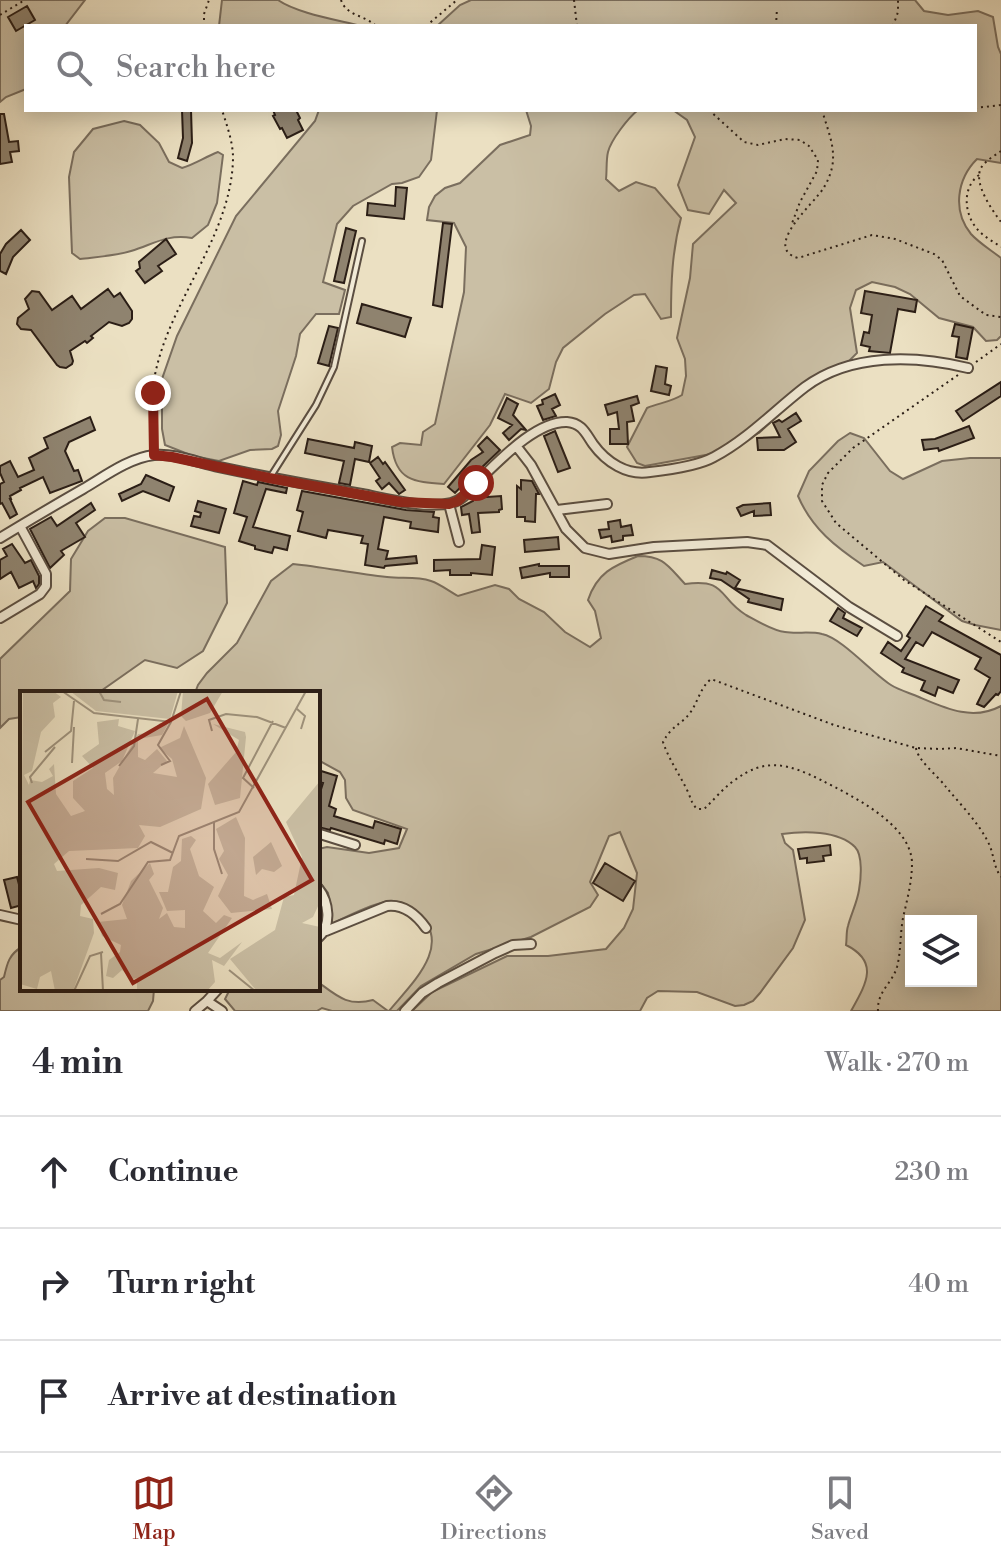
<!DOCTYPE html>
<html lang="en">
<head>
<meta charset="utf-8">
<style>
  :root { --surface:#fff; --page:#f2f2f3; --text:#2b2b33; --muted:#7c7c81; --line:#e1e1e2; --accent:#8f2418 }
  body { margin:0; font-family:"Libre Bodoni",serif; background:var(--page); color:var(--text) }
  .controls { position:absolute; right:24px; bottom:24px; display:grid; overflow:hidden; border-radius:0px; box-shadow:0 4px 20px #0003 }
  .controls button { width:72px; height:72px; display:grid; place-items:center; padding:0; border:0; border-bottom:2px solid var(--line); background:var(--surface); color:var(--text); font:40px sans-serif }
  .stop { position:absolute; width:24px; height:24px; margin:-18px; border:6px solid #8f2418; border-radius:50%; background:#fff }
  .stop.end { background:#8f2418; border-color:#fff; box-shadow:0 2px 8px #0008 }
  .list { margin:0; padding:0; list-style:none }
  h2 { display:flex; justify-content:space-between; align-items:center; height:104px; margin:0; padding:0 32px; font-size:34px }
  h2 small { font-size:26px; font-weight:400; color:var(--muted) }
  .list li { display:grid; grid-template-columns:52px 1fr auto; gap:24px; align-items:center; box-sizing:border-box; height:112px; padding:0 32px; border-top:2px solid var(--line) }
  .list b { display:block; font-size:30px; white-space:nowrap }
  .list em { font-size:26px; font-style:normal; color:var(--muted) }
  .icon { flex:none; width:44px; height:44px; fill:none; stroke:currentColor; stroke-width:2; stroke-linecap:round; stroke-linejoin:round }
  .map { position:relative; flex:none; width:1001px; height:1011px; overflow:hidden }
  .search { position:absolute; background:var(--surface); box-shadow:0 4px 20px #0003; left:24px; right:24px; top:24px; height:88px; display:flex; align-items:center; gap:20px; box-sizing:border-box; padding:0 28px; border-radius:0px; color:var(--muted); font-size:30px }
  .sheet { height:440px; background:var(--surface) }
  nav { display:flex; justify-content:space-around; align-items:center; box-sizing:border-box; height:112px; border-top:2px solid var(--line); background:var(--surface); font-size:22px; color:var(--muted) }
  nav a { display:grid; justify-items:center; gap:4px }
  nav .on { color:var(--accent) }
  .map>svg:first-child { display:block }
</style>
</head>
<body>
<div class="map">
<svg width="1001" height="1011" viewBox="0 0 1001 1011">
  <rect width="100%" height="100%" fill="#ebe0c2"/>
  <filter id="stains"><feTurbulence type="fractalNoise" baseFrequency=".0025" numOctaves="4"/><feColorMatrix values="0 0 0 0 .2 0 0 0 0 .09 0 0 0 0 .02 0 0 0 .5 -.17"/></filter>
  <radialGradient id="worn" r=".72"><stop offset=".6" stop-color="#630" stop-opacity="0"/><stop offset="1" stop-color="#630" stop-opacity=".3"/></radialGradient>
  <path fill="#cabfa5" stroke="#7a6e5e" stroke-width="2" fill-rule="evenodd" d="M 0,0 L 85,0 L 65,26 L 26,26 L 26,89 L 6,97 L 0,102 Z
    M 222,0 L 278,0 C 296,13 338,20 361,26 L 219,26 Z
    M 471,0 L 915,0 L 924,11 L 948,15 L 978,11 L 993,17 L 998,47 L 1001,54 L 1001,163 L 977,159 C 957,179 952,211 971,234 C 979,243 991,250 1001,258 L 1001,336 L 997,340 L 986,341 L 973,327 L 939,318 L 910,294 L 895,287 L 872,282 L 856,290 L 850,308 L 857,353 L 847,363 L 824,373 L 759,433 L 711,454 L 645,466 L 637,463 L 627,447 L 647,408 C 659,403 671,402 682,395 L 686,376 L 685,359 L 677,338 L 690,278 L 693,244 L 736,203 L 724,190 L 709,214 L 688,210 L 678,185 L 695,137 L 687,120 L 673,110 L 975,110 L 975,26 L 437,26 L 460,5 Z
    M 319,110 L 437,110 L 431,160 L 419,177 L 402,183 L 392,184 L 353,206 L 337,224 L 323,282 L 345,290 L 339,314 L 316,314 L 300,334 L 296,356 L 278,411 L 281,435 L 278,446 L 272,449 L 250,450 L 219,461 L 193,456 L 165,445 L 162,429 L 162,379 L 177,336 L 236,216 L 315,121 Z
    M 526,110 L 638,110 C 628,118 611,140 608,152 C 606,160 607,171 606,179 L 619,191 L 636,182 L 655,188 L 681,218 C 672,251 671,283 671,317 L 661,319 L 645,294 L 634,295 L 605,314 L 563,348 L 556,362 L 549,389 L 531,403 L 505,394 L 490,425 L 444,484 C 413,482 396,480 392,447 L 400,443 L 421,445 L 423,432 L 435,424 L 464,292 L 466,247 L 454,223 L 427,220 L 429,207 L 435,196 L 445,188 L 460,183 L 500,145 L 530,135 L 531,126 Z
    M 124,121 L 140,125 L 159,143 L 169,162 L 182,168 C 195,164 205,157 218,152 L 223,155 L 217,203 L 208,225 L 192,238 C 166,234 154,244 131,251 C 115,256 96,257 80,259 L 72,253 L 69,177 L 74,152 L 93,129 Z
    M 850,433 L 864,438 L 890,471 L 903,479 L 942,461 L 970,458 L 1001,458 L 1001,630 L 975,625 L 962,621 L 883,562 L 864,566 C 836,547 812,529 798,496 L 809,471 L 838,441 Z
    M 105,518 L 125,518 L 225,547 L 227,603 L 203,651 L 177,668 L 145,660 L 98,693 L 22,693 L 22,717 L 9,719 L 0,728 L 0,659 L 70,591 L 71,559 L 88,531 Z
    M 638,556 C 664,556 668,566 685,584 C 727,578 718,598 746,615 C 757,621 773,631 785,632 C 797,634 810,631 822,634 C 842,638 872,673 891,685 C 899,690 910,693 919,697 C 947,709 973,721 1001,706 L 1001,1011 L 851,1011 C 866,984 880,962 846,945 C 847,939 846,932 848,926 C 851,914 857,903 859,890 C 861,879 863,855 855,847 C 838,830 803,831 782,834 L 785,843 L 793,850 L 805,920 L 793,948 L 760,993 L 753,1001 L 744,1005 L 735,1006 L 697,992 L 658,991 L 647,998 L 640,1011 L 412,1011 L 432,992 L 507,956 L 548,956 L 606,949 L 624,928 L 633,909 L 637,873 L 620,832 L 609,836 L 590,882 L 598,895 L 590,907 L 531,937 L 476,954 L 421,986 L 397,1011 L 389,1011 C 411,984 455,945 417,912 C 409,906 400,900 389,901 C 370,904 349,916 331,924 L 332,914 L 328,893 L 318,880 L 318,849 L 327,847 L 369,853 L 399,848 L 407,829 L 353,810 L 346,798 L 345,780 L 340,772 L 318,760 L 318,693 L 195,693 L 198,685 L 207,673 L 237,643 L 271,581 L 293,564 C 324,567 355,574 387,577 C 401,579 416,576 431,581 C 440,584 449,591 458,596 L 495,585 L 509,589 L 519,599 L 544,612 L 565,632 L 590,647 L 601,638 L 595,611 L 588,600 C 597,573 613,566 638,556 ZM 911,921 L 971,921 L 971,981 L 911,981 Z
    M 22,947 L 22,989 L 154,989 L 153,1001 L 148,1011 L 0,1011 L 0,980 L 4,977 C 7,964 9,954 22,947 Z
    M 318,982 C 337,996 348,1007 373,1000 L 388,1011 L 332,1011 L 322,1008 L 317,1011 L 235,1011 L 225,999 L 230,989 L 318,989 Z"/>
  <path fill="#8f836f" stroke="#2b1e16" stroke-width="2" d="M 27,6 L 35,20 L 16,31 L 8,17 Z
    M 182,110 L 191,110 L 192,143 L 187,161 L 178,158 L 183,138 Z
    M 273,110 L 296,110 L 300,118 L 298,120 L 303,130 L 287,138 L 282,128 L 280,129 L 273,116 L 275,115 Z
    M 0,114 L 4,114 L 9,142 L 18,141 L 19,151 L 10,152 L 12,162 L 0,164 Z
    M 396,187 L 407,188 L 404,219 L 367,215 L 368,203 L 395,206 Z
    M 443,223 L 452,224 L 442,307 L 433,305 Z
    M 346,228 L 356,231 L 344,283 L 334,281 Z
    M 21,230 L 30,240 L 13,257 L 6,274 L 0,271 L 0,254 L 6,244 Z
    M 166,239 L 176,254 L 158,266 L 162,271 L 145,283 L 136,271 L 140,268 L 139,262 Z
    M 108,289 L 114,297 L 120,293 L 132,311 L 132,319 L 129,323 L 122,326 L 109,322 L 91,336 L 93,338 L 87,343 L 85,341 L 70,351 L 73,361 L 72,364 L 66,368 L 60,367 L 57,365 L 31,330 L 21,329 L 17,324 L 18,318 L 29,309 L 25,299 L 32,291 L 39,292 L 52,310 L 72,296 L 81,309 Z
    M 865,291 L 917,300 L 915,312 L 898,309 L 890,353 L 869,351 L 870,347 L 861,345 L 864,332 L 869,333 L 872,315 L 861,313 Z
    M 362,304 L 411,318 L 405,337 L 357,323 Z
    M 955,324 L 973,328 L 967,359 L 956,357 L 959,337 L 952,336 Z
    M 329,326 L 338,328 L 329,366 L 318,363 Z
    M 656,366 L 667,368 L 665,384 L 671,386 L 669,395 L 651,391 Z
    M 1001,382 L 1001,396 L 963,421 L 956,411 Z
    M 555,394 L 560,405 L 552,409 L 556,416 L 543,420 L 537,406 L 543,404 L 542,400 Z
    M 637,396 L 639,403 L 631,406 L 634,421 L 627,422 L 628,444 L 610,444 L 610,429 L 619,429 L 617,412 L 608,415 L 605,405 Z
    M 507,398 L 518,404 L 513,415 L 526,430 L 521,429 L 509,440 L 503,433 L 512,425 L 498,418 Z
    M 796,413 L 801,421 L 788,429 L 796,442 L 784,450 L 758,450 L 757,438 L 780,437 L 773,423 L 779,420 L 782,422 Z
    M 90,417 L 95,430 L 69,442 L 65,451 L 74,471 L 78,470 L 82,481 L 50,493 L 43,477 L 20,488 L 21,490 L 10,496 L 11,499 L 10,499 L 17,514 L 10,518 L 2,503 L 0,504 L 0,484 L 4,482 L 0,473 L 0,466 L 10,461 L 18,477 L 34,470 L 29,458 L 48,448 L 44,438 Z
    M 969,426 L 974,438 L 939,451 L 938,448 L 924,450 L 922,440 L 935,439 Z
    M 555,431 L 570,468 L 558,472 L 544,436 Z
    M 487,437 L 500,450 L 479,470 L 478,469 L 455,493 L 448,487 L 471,460 L 483,452 L 478,446 Z
    M 308,439 L 354,448 L 355,442 L 372,446 L 369,462 L 355,459 L 350,485 L 339,483 L 344,461 L 305,453 Z
    M 378,457 L 383,464 L 385,462 L 405,490 L 399,494 L 389,483 L 382,489 L 376,481 L 380,478 L 370,463 Z
    M 146,475 L 174,487 L 169,501 L 143,491 L 122,501 L 119,494 L 141,484 Z
    M 521,480 L 532,481 L 539,494 L 536,494 L 535,522 L 525,521 L 525,517 L 517,517 L 517,486 L 521,489 Z
    M 243,481 L 257,485 L 258,482 L 287,488 L 286,493 L 266,489 L 253,527 L 290,536 L 287,550 L 274,547 L 272,553 L 255,549 L 255,546 L 239,541 L 247,517 L 234,513 Z
    M 302,491 L 406,510 L 434,512 L 433,517 L 439,518 L 438,532 L 410,528 L 411,522 L 384,517 L 378,549 L 388,551 L 386,559 L 416,556 L 417,563 L 385,566 L 384,568 L 365,565 L 368,544 L 361,543 L 363,536 L 328,530 L 326,538 L 298,531 L 303,512 L 297,510 Z
    M 501,496 L 502,509 L 499,510 L 499,512 L 478,513 L 480,532 L 472,533 L 469,514 L 462,515 L 461,507 L 473,501 L 473,498 Z
    M 198,501 L 226,509 L 219,533 L 191,526 L 194,516 L 200,517 L 201,513 L 195,511 Z
    M 91,503 L 95,510 L 76,523 L 85,537 L 61,551 L 64,555 L 50,568 L 30,529 L 51,517 L 57,526 Z
    M 770,503 L 771,515 L 754,516 L 754,511 L 741,516 L 737,508 L 743,505 Z
    M 620,520 L 621,527 L 631,525 L 633,535 L 623,536 L 623,540 L 612,542 L 611,536 L 601,538 L 599,530 L 609,529 L 608,522 Z
    M 558,537 L 559,549 L 525,552 L 524,540 Z
    M 12,544 L 25,563 L 31,560 L 39,576 L 39,584 L 36,588 L 33,581 L 19,588 L 11,572 L 0,579 L 0,560 L 7,556 L 3,549 Z
    M 482,545 L 495,547 L 492,575 L 471,573 L 471,575 L 450,575 L 450,570 L 434,571 L 434,560 L 480,559 Z
    M 539,564 L 539,566 L 569,566 L 569,577 L 550,577 L 550,573 L 522,578 L 520,568 Z
    M 712,570 L 726,574 L 727,572 L 740,580 L 735,588 L 783,599 L 781,610 L 748,602 L 749,599 L 721,580 L 710,578 Z
    M 926,606 L 943,616 L 939,621 L 1001,655 L 1001,691 L 998,695 L 996,694 L 984,707 L 977,704 L 990,678 L 975,669 L 981,658 L 932,632 L 923,646 L 916,642 L 905,659 L 959,680 L 953,693 L 938,687 L 935,696 L 921,690 L 925,681 L 902,672 L 904,668 L 881,653 L 888,642 L 901,651 L 910,638 L 907,636 Z
    M 838,608 L 845,613 L 843,618 L 862,628 L 857,636 L 830,621 Z
    M 318,770 L 337,776 L 329,806 L 336,809 L 334,816 L 373,828 L 375,821 L 401,829 L 397,844 L 385,840 L 384,844 L 331,828 L 330,830 L 318,827 L 318,799 L 323,783 L 318,782 Z
    M 830,845 L 831,855 L 823,856 L 824,861 L 807,863 L 807,858 L 800,859 L 798,849 Z
    M 605,863 L 635,881 L 623,901 L 593,883 Z
    M 17,877 L 22,896 L 22,905 L 11,908 L 4,880 Z"/>
  <g fill="none" stroke-linecap="round" stroke-linejoin="round">
    <g stroke="#5b4e41" stroke-width="8">
      <path id="service" d="M 271,476 L 316,405 L 334,367 L 362,241"/>
    </g>
    <g stroke="#5b4e41" stroke-width="12">
      <path id="minor" d="M 517,447 L 531,465 L 566,529 L 585,548 L 609,554 L 654,547 L 692,545 L 747,542 L 767,545 L 849,607 L 897,636
        M 449,504 L 459,542
        M 557,510 L 607,504
        M 0,538 C 28,521 55,505 83,489 C 105,476 129,458 154,455 C 175,453 199,463 219,467 C 266,477 314,486 362,494 C 388,499 425,509 451,503 C 464,500 470,489 479,480 C 500,460 536,421 567,422 C 582,423 586,434 593,444 C 606,462 627,476 650,472 C 668,470 698,466 714,457 C 748,439 775,410 805,387 C 851,353 915,355 968,368
        M 0,618 L 40,594 L 46,586 L 46,574 L 20,526
        M 318,835 L 320,834 L 355,845
        M 318,888 C 329,902 332,926 318,938
        M 0,915 L 22,920
        M 326,931 L 387,906 C 404,904 416,914 426,928
        M 207,1001 L 218,989
        M 195,1011 L 207,1001 L 222,1011
        M 405,1011 L 422,993 L 438,983 L 495,953 L 513,945 L 531,944"/>
    </g>
    <path stroke="#2b1e16" stroke-width="2" stroke-dasharray="2 4" stroke-linecap="butt" d="M 341,0 C 346,16 365,15 376,26
      M 574,0 L 577,26
      M 0,15 L 23,1
      M 204,26 L 204,14 L 209,0
      M 426,26 L 457,0
      M 776,26 L 777,8
      M 893,26 L 898,12 L 898,0
      M 975,108 L 1001,105
      M 709,110 L 744,142 L 758,145 L 785,139 L 800,140 L 809,146 L 818,160 L 817,171 L 800,202 L 791,226
      M 822,110 C 826,125 834,143 833,159 C 833,169 828,181 823,189 C 813,204 762,248 798,258 L 872,235 L 895,239 L 934,254 L 942,260 L 960,296 L 986,315 L 1001,317
      M 1001,151 C 994,156 985,161 981,168 C 973,183 992,210 1001,222
      M 979,175 C 961,188 964,217 980,232 C 986,238 994,242 1001,247
      M 976,362 L 1001,344
      M 958,375 L 853,448 L 828,473 L 822,485 L 822,501 L 836,523 L 904,580 L 1001,642
      M 154,446 C 154,420 150,391 157,366 C 174,296 232,232 233,158 C 233,142 227,126 222,110
      M 916,748 C 918,761 937,775 946,787 C 960,804 978,822 988,842 C 994,853 993,866 1001,877
      M 878,1011 C 877,991 892,984 897,967 C 901,952 900,934 903,918 C 907,900 912,882 912,863 C 911,824 852,796 821,780 C 789,764 765,757 735,780 C 723,788 714,800 704,809 L 697,809 C 692,804 691,799 688,792 C 680,775 669,760 663,742 C 672,725 681,725 690,713 C 698,702 700,688 711,679 L 834,725 L 916,748 L 940,749 L 956,748 L 1001,756"/>
    <use href="#service" stroke="#f2ebd7" stroke-width="4"/>
    <use href="#minor" stroke="#f2ebd7" stroke-width="8"/>
  </g>
  <g fill="none" stroke-linecap="round" stroke-linejoin="round">
    <path stroke="#8f2418" stroke-width="10" d="M 153,393 L 154,455 L 172,457 L 269,478 L 401,502 L 449,504 L 458,501 L 476,483"/>
  </g>
  <g transform="translate(20 691)">
    <rect width="300" height="300" fill="#ebe0c2"/>
    <path d="M 3,0 L 33,0 L 41,6 L 33,12 L 35,26 L 21,41 L 12,80 L 4,84 L 9,94 L 10,89 L 22,91 L 33,85 L 29,78 L 34,73 L 36,103 L 51,125 L 65,120 L 53,107 L 53,90 L 73,77 L 62,65 L 79,53 L 77,31 L 99,28 L 98,35 L 115,40 L 102,70 L 85,82 L 87,98 L 94,104 L 93,87 L 118,43 L 130,42 L 140,32 L 148,33 L 142,44 L 118,48 L 118,66 L 125,69 L 137,58 L 147,70 L 133,82 L 157,86 L 152,68 L 139,57 L 160,47 L 164,35 L 186,87 L 181,118 L 140,136 L 119,134 L 125,145 L 118,157 L 49,160 L 34,173 L 37,180 L 79,177 L 98,182 L 95,199 L 81,196 L 61,214 L 60,225 L 73,228 L 74,242 L 53,300 L 35,300 L 31,280 L 20,286 L 17,298 L 0,293 ZM 50,0 L 158,0 L 150,28 L 76,20 ZM 163,0 L 203,0 L 190,22 L 166,30 L 161,25 ZM 193,33 L 225,41 L 226,46 L 220,107 L 195,114 L 188,93 L 216,61 L 219,49 ZM 300,90 L 300,211 L 293,226 L 282,232 L 300,236 L 300,300 L 235,298 L 210,268 L 255,239 L 264,206 L 274,204 L 282,166 L 266,131 ZM 216,126 L 225,147 L 224,205 L 233,209 L 247,203 L 252,218 L 211,222 L 198,205 L 208,184 L 199,168 L 204,160 L 196,138 ZM 171,145 L 176,149 L 170,158 L 179,185 L 194,196 L 183,220 L 196,232 L 204,224 L 212,227 L 188,262 L 200,267 L 222,251 L 204,275 L 192,269 L 195,291 L 187,300 L 117,300 L 117,291 L 130,285 L 112,288 L 102,279 L 93,287 L 86,285 L 89,269 L 100,261 L 101,254 L 82,245 L 78,231 L 107,228 L 102,214 L 111,190 L 130,172 L 134,183 L 129,189 L 143,217 L 139,228 L 147,222 L 154,236 L 165,237 L 165,219 L 147,220 L 139,201 L 148,201 L 153,176 L 161,170 L 162,148 ZM 251,151 L 262,175 L 254,181 L 242,178 L 236,184 L 233,166 Z" fill="#cabfa5"/>
    <path fill="none" stroke="#9e927d" stroke-width="2" d="M 42,0 L 74,22 L 151,31 L 161,0M 79,0 L 84,9 L 101,11M 277,18 L 285,25 L 281,38M 192,40 L 189,29 L 206,23 L 237,26 L 266,37M 25,61 L 51,40 L 54,10M 52,72 L 54,36M 141,74 L 150,70 L 138,54 L 151,31M 99,75 L 114,55 L 118,28M 12,92 L 10,86 L 35,56M 234,97 L 223,87 L 253,30M 194,131 L 194,158 L 202,183M 66,168 L 98,170 L 131,151 L 153,162M 81,223 L 100,213 L 128,171 L 150,169 L 159,145 L 219,121 L 286,0M 81,262 L 83,300M 209,279 L 235,300M 54,300 L 70,265 L 83,261"/>
    <path fill="#8f2418" fill-opacity="0.15" stroke="#8f2418" stroke-width="4" d="M 187,8 L 292,189 L 113,292 L 8,111 Z"/>
    <rect width="300" height="300" fill="none" stroke="#2b1e16" stroke-width="4"/>
  </g>
  <rect width="100%" height="100%" filter="url(#stains)"/>
  <rect width="100%" height="100%" fill="url(#worn)"/>
</svg>
<div class="controls">
<button><svg class="icon" aria-label="layers" viewBox="0 0 24 24"><path d="M12 4l9 5-9 5-9-5zM3 14l9 5 9-5"/></svg></button>
</div>
<div class="stop" style="left:476px;top:483px"></div>
<div class="stop end" style="left:153px;top:393px"></div>
<div class="search"><svg class="icon" aria-label="search" viewBox="0 0 24 24"><circle cx="10" cy="10" r="6"/><path d="M15 15l6 6"/></svg>Search here</div>
</div>
<section class="sheet">
<h2>4 min<small>Walk · 270 m</small></h2>
<ul class="list">
<li><svg class="icon" aria-label="ahead" viewBox="0 0 24 24"><path d="M12 20V5M6 11l6-6 6 6"/></svg><div><b>Continue</b></div><em>230 m</em></li>
<li><svg class="icon" aria-label="right" viewBox="0 0 24 24"><path d="M7 20v-9h11M14 6l5 5-5 5"/></svg><div><b>Turn right</b></div><em>40 m</em></li>
<li><svg class="icon" aria-label="arrive" viewBox="0 0 24 24"><path d="M6 21V4h12l-3 4 3 4H6"/></svg><div><b>Arrive at destination</b></div></li>
</ul>
</section>
<nav>
<a class="on"><svg class="icon" aria-label="map" viewBox="0 0 24 24"><path d="M3 6l6-2 6 2 6-2v14l-6 2-6-2-6 2zM9 4v14M15 6v14"/></svg>Map</a>
<a><svg class="icon" aria-label="directions" viewBox="0 0 24 24"><path d="M12 3l9 9-9 9-9-9zM9 14v-3h6M13 9l2 2-2 2"/></svg>Directions</a>
<a><svg class="icon" aria-label="saved" viewBox="0 0 24 24"><path d="M7 4h10v16l-5-4-5 4z"/></svg>Saved</a>
</nav>
</body>
</html>
